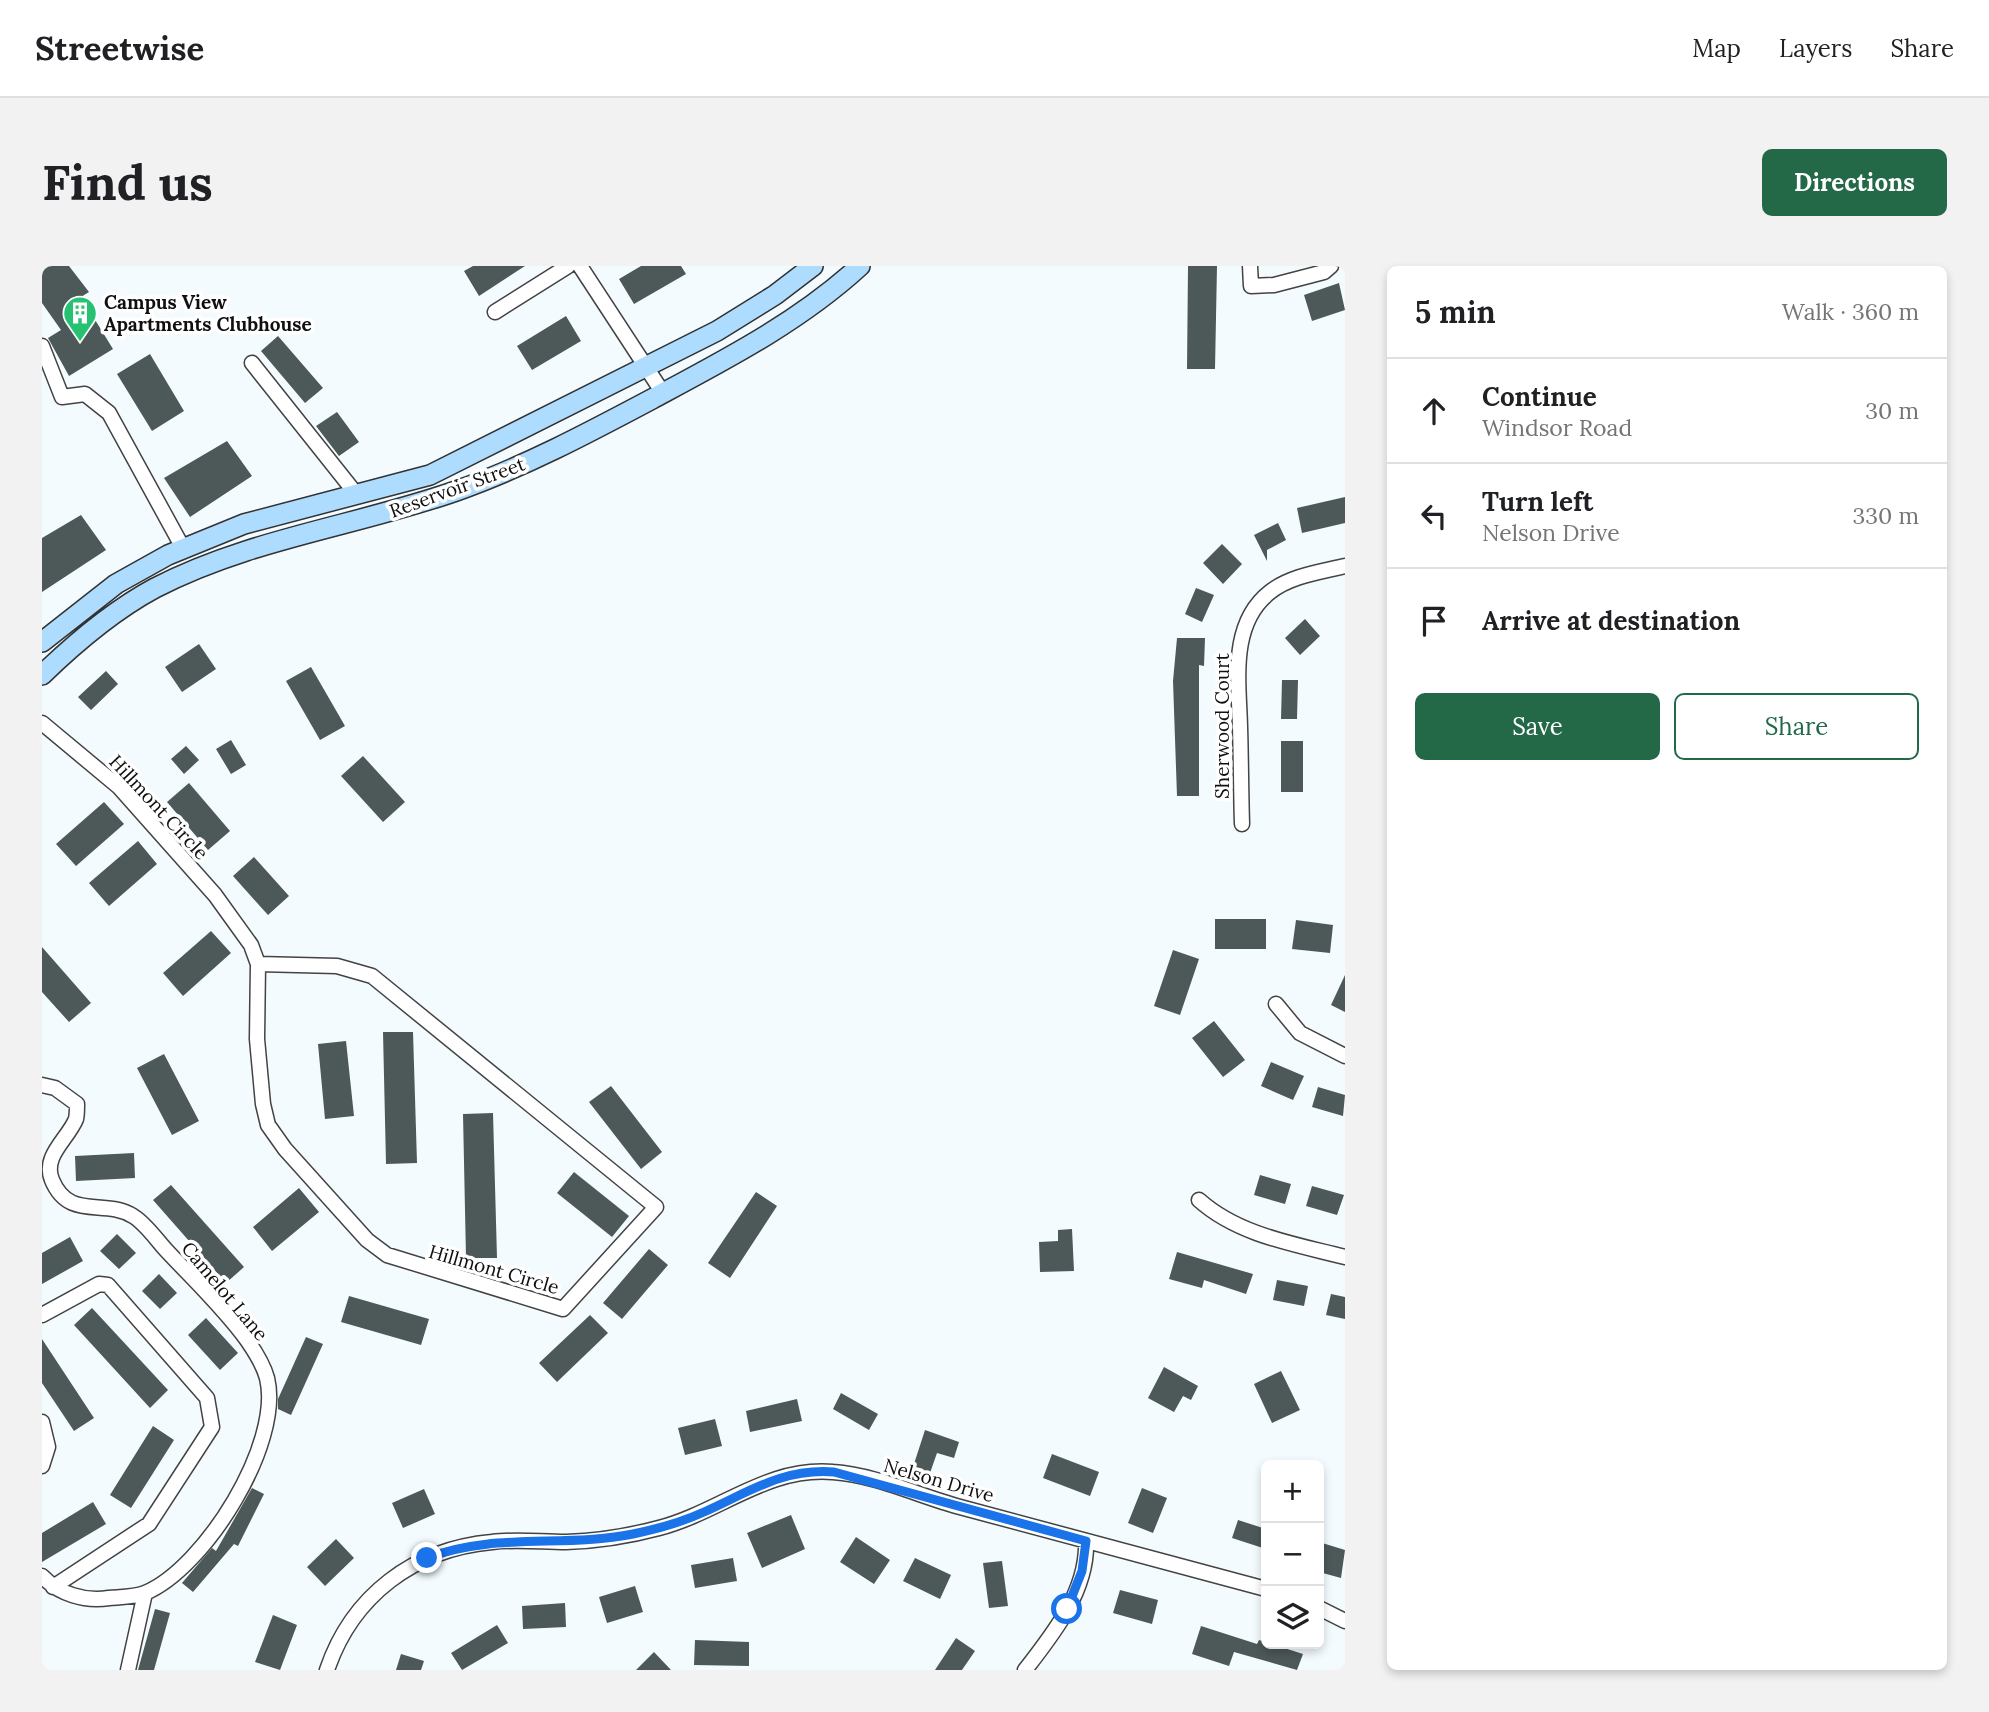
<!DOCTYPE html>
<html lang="en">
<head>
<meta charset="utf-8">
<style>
  :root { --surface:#fff; --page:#f2f2f2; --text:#202124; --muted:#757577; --line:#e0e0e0; --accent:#236947 }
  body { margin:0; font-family:Lora,serif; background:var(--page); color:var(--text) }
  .controls { position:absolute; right:21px; bottom:21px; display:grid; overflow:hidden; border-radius:10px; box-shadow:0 4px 10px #0003 }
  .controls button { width:63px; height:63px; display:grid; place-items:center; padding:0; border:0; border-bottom:2px solid var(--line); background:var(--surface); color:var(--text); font:35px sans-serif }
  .stop { position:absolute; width:21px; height:21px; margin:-16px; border:5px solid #1a73e8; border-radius:50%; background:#fff }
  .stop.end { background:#1a73e8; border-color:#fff; box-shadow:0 2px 7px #0008 }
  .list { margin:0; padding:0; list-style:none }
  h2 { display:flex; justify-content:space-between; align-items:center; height:91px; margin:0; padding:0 28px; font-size:30px }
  h2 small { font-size:23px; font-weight:400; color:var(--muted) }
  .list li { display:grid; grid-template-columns:46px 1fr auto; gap:21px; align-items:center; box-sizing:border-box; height:105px; padding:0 28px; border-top:2px solid var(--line) }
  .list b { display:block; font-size:26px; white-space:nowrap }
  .list p { margin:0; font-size:23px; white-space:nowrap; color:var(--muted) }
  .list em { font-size:23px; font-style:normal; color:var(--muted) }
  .actions { display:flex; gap:14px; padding:21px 28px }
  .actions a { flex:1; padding:16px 0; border:2px solid var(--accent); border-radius:10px; text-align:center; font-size:24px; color:var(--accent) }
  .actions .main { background:var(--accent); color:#fff }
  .icon { flex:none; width:38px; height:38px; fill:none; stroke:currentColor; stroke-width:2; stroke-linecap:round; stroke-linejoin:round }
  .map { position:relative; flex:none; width:1303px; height:1404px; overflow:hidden; border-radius:10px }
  header { display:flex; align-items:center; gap:42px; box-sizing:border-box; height:98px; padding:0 35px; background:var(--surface); border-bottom:2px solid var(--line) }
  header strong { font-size:33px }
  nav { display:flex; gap:38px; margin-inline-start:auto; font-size:24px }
  .intro { display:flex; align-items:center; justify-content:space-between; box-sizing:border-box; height:168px; padding:0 42px }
  h1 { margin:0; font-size:49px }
  .button { padding:18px 32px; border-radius:10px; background:var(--accent); color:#fff; font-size:24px; font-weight:700 }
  main { display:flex; gap:42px; padding:0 42px }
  aside { flex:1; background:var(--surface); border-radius:10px; box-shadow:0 4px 10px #0003 }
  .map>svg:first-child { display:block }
</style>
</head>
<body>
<header>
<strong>Streetwise</strong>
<nav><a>Map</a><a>Layers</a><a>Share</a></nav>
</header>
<div class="intro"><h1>Find us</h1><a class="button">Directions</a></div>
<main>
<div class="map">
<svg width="1303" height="1404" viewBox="0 0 1303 1404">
  <rect width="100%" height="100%" fill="#f3fbff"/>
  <path fill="#4c5958" d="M 0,0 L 27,0 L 47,26 L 39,31 L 71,83 L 27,110 L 6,72 L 19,64 L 0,37 Z
    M 431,0 L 483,0 L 437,30 L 422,5 Z
    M 599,0 L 639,0 L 644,8 L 592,38 L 577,13 Z
    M 1146,0 L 1175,0 L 1173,103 L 1145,103 Z
    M 1297,17 L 1303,44 L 1270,55 L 1262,29 Z
    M 524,50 L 539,75 L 490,104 L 475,80 Z
    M 236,70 L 281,122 L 263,137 L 219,85 Z
    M 108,88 L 142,145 L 110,165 L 75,108 Z
    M 295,146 L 317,176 L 297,190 L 274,160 Z
    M 185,175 L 210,210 L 148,251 L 122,212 Z
    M 1303,231 L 1303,257 L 1260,267 L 1255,242 Z
    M 39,249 L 64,284 L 0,326 L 0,272 Z
    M 1236,257 L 1244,274 L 1225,284 L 1225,295 L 1212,269 Z
    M 1180,278 L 1200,298 L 1181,318 L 1161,297 Z
    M 1154,322 L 1172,329 L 1160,356 L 1143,348 Z
    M 1263,353 L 1278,370 L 1258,389 L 1243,372 Z
    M 1135,372 L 1163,372 L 1162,400 L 1157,399 L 1157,530 L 1135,530 L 1131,415 Z
    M 157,378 L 174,403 L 140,426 L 123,401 Z
    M 269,401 L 303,460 L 278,474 L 244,415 Z
    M 64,405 L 76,418 L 49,444 L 36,431 Z
    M 1240,414 L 1256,414 L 1255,453 L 1239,453 Z
    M 189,474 L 204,499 L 189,508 L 174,483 Z
    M 1239,475 L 1261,475 L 1261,526 L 1239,526 Z
    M 144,480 L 157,494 L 142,508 L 129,493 Z
    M 321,490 L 363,536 L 341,556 L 299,510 Z
    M 147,517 L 188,565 L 166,584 L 125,536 Z
    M 62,536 L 82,558 L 34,600 L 14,578 Z
    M 96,575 L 115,598 L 67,640 L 47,617 Z
    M 212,591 L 247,630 L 226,649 L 191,610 Z
    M 1173,653 L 1224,653 L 1224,683 L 1173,683 Z
    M 1254,654 L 1291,659 L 1288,687 L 1250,683 Z
    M 169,665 L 189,687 L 141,730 L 121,707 Z
    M 0,681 L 49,737 L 27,756 L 0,726 Z
    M 1131,684 L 1157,693 L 1138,749 L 1112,740 Z
    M 1303,709 L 1303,746 L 1289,739 Z
    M 1172,755 L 1203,794 L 1181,811 L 1150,772 Z
    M 341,766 L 371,766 L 375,897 L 344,898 Z
    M 304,775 L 312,850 L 283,853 L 276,778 Z
    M 122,788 L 157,855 L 130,869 L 95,802 Z
    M 1229,796 L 1262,810 L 1251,834 L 1219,820 Z
    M 569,820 L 620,886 L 599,903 L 547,836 Z
    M 1276,821 L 1303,829 L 1301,850 L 1270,841 Z
    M 451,847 L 455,992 L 424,992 L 421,848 Z
    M 92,887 L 93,912 L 34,915 L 33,890 Z
    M 532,906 L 587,950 L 570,971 L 515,927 Z
    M 1218,909 L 1249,918 L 1243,938 L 1212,929 Z
    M 129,919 L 202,1001 L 184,1017 L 111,934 Z
    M 1270,920 L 1302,929 L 1295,949 L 1264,940 Z
    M 257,922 L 277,946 L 230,985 L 211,961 Z
    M 714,926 L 735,940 L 688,1012 L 666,997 Z
    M 1030,963 L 1032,1005 L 998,1006 L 997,976 L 1016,975 L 1016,964 Z
    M 75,968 L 94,987 L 77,1003 L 58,985 Z
    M 28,971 L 41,995 L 0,1018 L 0,987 Z
    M 607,983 L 626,999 L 580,1053 L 561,1037 Z
    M 1135,986 L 1211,1008 L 1204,1028 L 1162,1014 L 1160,1022 L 1127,1013 Z
    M 117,1008 L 135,1027 L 118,1043 L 100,1025 Z
    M 1235,1014 L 1266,1020 L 1262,1040 L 1231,1034 Z
    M 1289,1028 L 1303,1031 L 1303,1053 L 1284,1049 Z
    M 307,1030 L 387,1053 L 379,1079 L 299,1056 Z
    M 50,1042 L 126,1124 L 108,1142 L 32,1059 Z
    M 548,1049 L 566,1067 L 515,1116 L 497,1097 Z
    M 164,1052 L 196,1087 L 178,1104 L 146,1069 Z
    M 264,1071 L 281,1078 L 249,1149 L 236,1143 L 236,1133 Z
    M 0,1073 L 52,1152 L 32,1165 L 0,1117 Z
    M 1122,1101 L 1156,1120 L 1149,1134 L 1141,1130 L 1132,1146 L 1106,1132 Z
    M 1239,1105 L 1258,1144 L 1230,1157 L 1212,1118 Z
    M 799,1127 L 836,1148 L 827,1164 L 791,1143 Z
    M 755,1133 L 760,1155 L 708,1166 L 704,1145 Z
    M 673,1153 L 680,1180 L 643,1189 L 636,1162 Z
    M 111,1160 L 132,1174 L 89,1242 L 68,1229 Z
    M 883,1164 L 917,1176 L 912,1192 L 895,1187 L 888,1207 L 871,1201 Z
    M 1010,1188 L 1057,1206 L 1048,1230 L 1001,1212 Z
    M 210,1222 L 222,1228 L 196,1280 L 192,1278 L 151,1326 L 140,1317 L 170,1282 L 174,1285 Z
    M 1100,1222 L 1125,1232 L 1111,1267 L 1086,1257 Z
    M 382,1223 L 393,1248 L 361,1262 L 350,1237 Z
    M 51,1236 L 64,1258 L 0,1296 L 0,1267 Z
    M 749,1249 L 763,1283 L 720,1302 L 705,1267 Z
    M 1196,1254 L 1224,1263 L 1224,1283 L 1190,1272 Z
    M 814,1271 L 848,1294 L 832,1318 L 798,1296 Z
    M 294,1273 L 312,1292 L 283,1320 L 265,1301 Z
    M 1277,1276 L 1303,1284 L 1299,1312 L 1277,1306 Z
    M 691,1292 L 695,1315 L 653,1322 L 649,1299 Z
    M 873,1292 L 909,1309 L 898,1333 L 861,1315 Z
    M 960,1295 L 966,1340 L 947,1342 L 941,1297 Z
    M 593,1320 L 601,1346 L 565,1357 L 557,1331 Z
    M 1078,1324 L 1116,1334 L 1110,1358 L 1071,1347 Z
    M 523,1337 L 524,1361 L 481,1363 L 480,1340 Z
    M 113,1343 L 128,1347 L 112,1404 L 96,1404 Z
    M 231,1349 L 255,1359 L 238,1404 L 213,1396 Z
    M 455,1359 L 466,1377 L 420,1404 L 409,1387 Z
    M 1159,1360 L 1215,1378 L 1217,1374 L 1261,1388 L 1255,1404 L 1192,1386 L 1187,1400 L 1150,1388 Z
    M 914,1372 L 933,1385 L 920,1404 L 893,1404 Z
    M 653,1374 L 707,1376 L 707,1400 L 652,1399 Z
    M 612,1386 L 629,1404 L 594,1404 Z
    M 359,1388 L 382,1395 L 379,1404 L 354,1404 Z"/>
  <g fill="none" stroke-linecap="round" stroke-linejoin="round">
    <g stroke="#434343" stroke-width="17">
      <path id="street" d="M 538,0 L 621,127
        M 1208,0 L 1209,20 L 1232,19 L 1282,6 L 1289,0
        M 453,46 L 526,0
        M 0,80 L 20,131 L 43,128 L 67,147 L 141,282
        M 210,97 L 315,229
        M 0,457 L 77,521 L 173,629 L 209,679 L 216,698 L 215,773 L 221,838 L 226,859 L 243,883 L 325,974 L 345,989 L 521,1043 L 614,941 L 330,710 L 295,700 L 216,698
        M 1200,558 C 1199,526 1199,493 1198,461 C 1197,416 1187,358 1228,326 C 1248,310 1278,306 1303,300
        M 1234,738 L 1258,767 L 1303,790
        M 0,819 L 13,822 L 35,838 C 35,842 35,849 34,853 C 26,873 0,890 10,914 C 27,955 62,932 91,950 C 103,957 114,973 124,984 C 151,1013 182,1042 205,1074 C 212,1084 222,1101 225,1112 C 241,1177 163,1302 103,1327 C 93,1331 78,1331 67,1332 C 43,1336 17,1328 0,1310
        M 1157,934 C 1196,969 1252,978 1303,991
        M 0,1049 L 57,1018 L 66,1019 L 165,1132 L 170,1161 L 107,1258 L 11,1321
        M 0,1156 L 6,1181 L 0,1200
        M 1277,1342 L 1303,1355
        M 86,1404 L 103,1327
        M 285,1404 C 310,1330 372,1283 450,1276 C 474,1273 499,1276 524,1276 C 555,1275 587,1270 617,1262 C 678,1246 726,1200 791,1206 C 834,1209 877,1230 918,1241 C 1020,1268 1122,1295 1224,1323
        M 983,1404 C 1012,1367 1046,1324 1044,1275"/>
    </g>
    <g stroke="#323232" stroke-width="22">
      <path id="secondary" d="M 0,376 L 74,318 L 126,289 L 202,258 L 388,209 L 675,65 L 733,29 L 771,0
        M 0,409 C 33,377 72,344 113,322 C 207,273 314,260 414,225 C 482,201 546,167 610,133 C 683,94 757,56 818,0"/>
    </g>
    <use href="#street" stroke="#fff" stroke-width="14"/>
    <use href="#secondary" stroke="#aedcff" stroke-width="19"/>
  </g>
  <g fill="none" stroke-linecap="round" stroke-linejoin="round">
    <path stroke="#1a73e8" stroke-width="9" d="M 385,1292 C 452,1266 522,1282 591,1268 C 615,1263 640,1256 662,1246 C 707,1226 741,1202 792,1206 L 1044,1275 L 1040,1305 L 1025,1343"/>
  </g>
  <defs>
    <g id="building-pin" transform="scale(1.75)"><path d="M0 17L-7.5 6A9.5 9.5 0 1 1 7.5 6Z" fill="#27c172" stroke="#fff"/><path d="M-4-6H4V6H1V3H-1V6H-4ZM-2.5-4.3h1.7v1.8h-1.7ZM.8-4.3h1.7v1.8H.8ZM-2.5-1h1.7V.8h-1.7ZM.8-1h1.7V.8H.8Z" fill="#fff"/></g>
  </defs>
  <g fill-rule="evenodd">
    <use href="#building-pin" x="38" y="47"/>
  </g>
  <g text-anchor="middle" stroke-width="7" stroke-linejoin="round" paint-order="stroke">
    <g font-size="19" font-weight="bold" fill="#101010" stroke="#fff" text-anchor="start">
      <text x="62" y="43">Campus View<tspan x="62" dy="22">Apartments Clubhouse</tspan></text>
    </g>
    <g font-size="19" fill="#101010" stroke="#fff">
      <text transform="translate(415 221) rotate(-20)" y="7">Reservoir Street</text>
      <text transform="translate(1180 460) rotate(-90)" y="7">Sherwood Court</text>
      <text transform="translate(117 541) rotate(47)" y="7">Hillmont Circle</text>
      <text transform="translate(452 1003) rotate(16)" y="7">Hillmont Circle</text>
      <text transform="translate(183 1025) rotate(50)" y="7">Camelot Lane</text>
      <text transform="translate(897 1214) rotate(16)" y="7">Nelson Drive</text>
    </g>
  </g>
</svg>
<div class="controls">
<button>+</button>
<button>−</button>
<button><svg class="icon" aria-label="layers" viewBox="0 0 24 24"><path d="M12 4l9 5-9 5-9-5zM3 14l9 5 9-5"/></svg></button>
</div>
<div class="stop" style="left:1025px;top:1343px"></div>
<div class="stop end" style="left:385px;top:1292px"></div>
</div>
<aside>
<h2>5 min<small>Walk · 360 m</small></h2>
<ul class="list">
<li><svg class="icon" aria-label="ahead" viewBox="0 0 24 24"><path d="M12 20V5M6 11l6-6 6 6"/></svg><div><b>Continue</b><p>Windsor Road</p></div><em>30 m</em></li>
<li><svg class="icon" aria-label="left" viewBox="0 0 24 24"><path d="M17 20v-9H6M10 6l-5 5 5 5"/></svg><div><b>Turn left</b><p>Nelson Drive</p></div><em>330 m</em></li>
<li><svg class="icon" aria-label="arrive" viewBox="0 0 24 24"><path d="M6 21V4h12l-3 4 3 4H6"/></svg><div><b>Arrive at destination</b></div></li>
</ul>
<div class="actions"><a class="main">Save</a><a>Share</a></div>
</aside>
</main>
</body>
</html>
